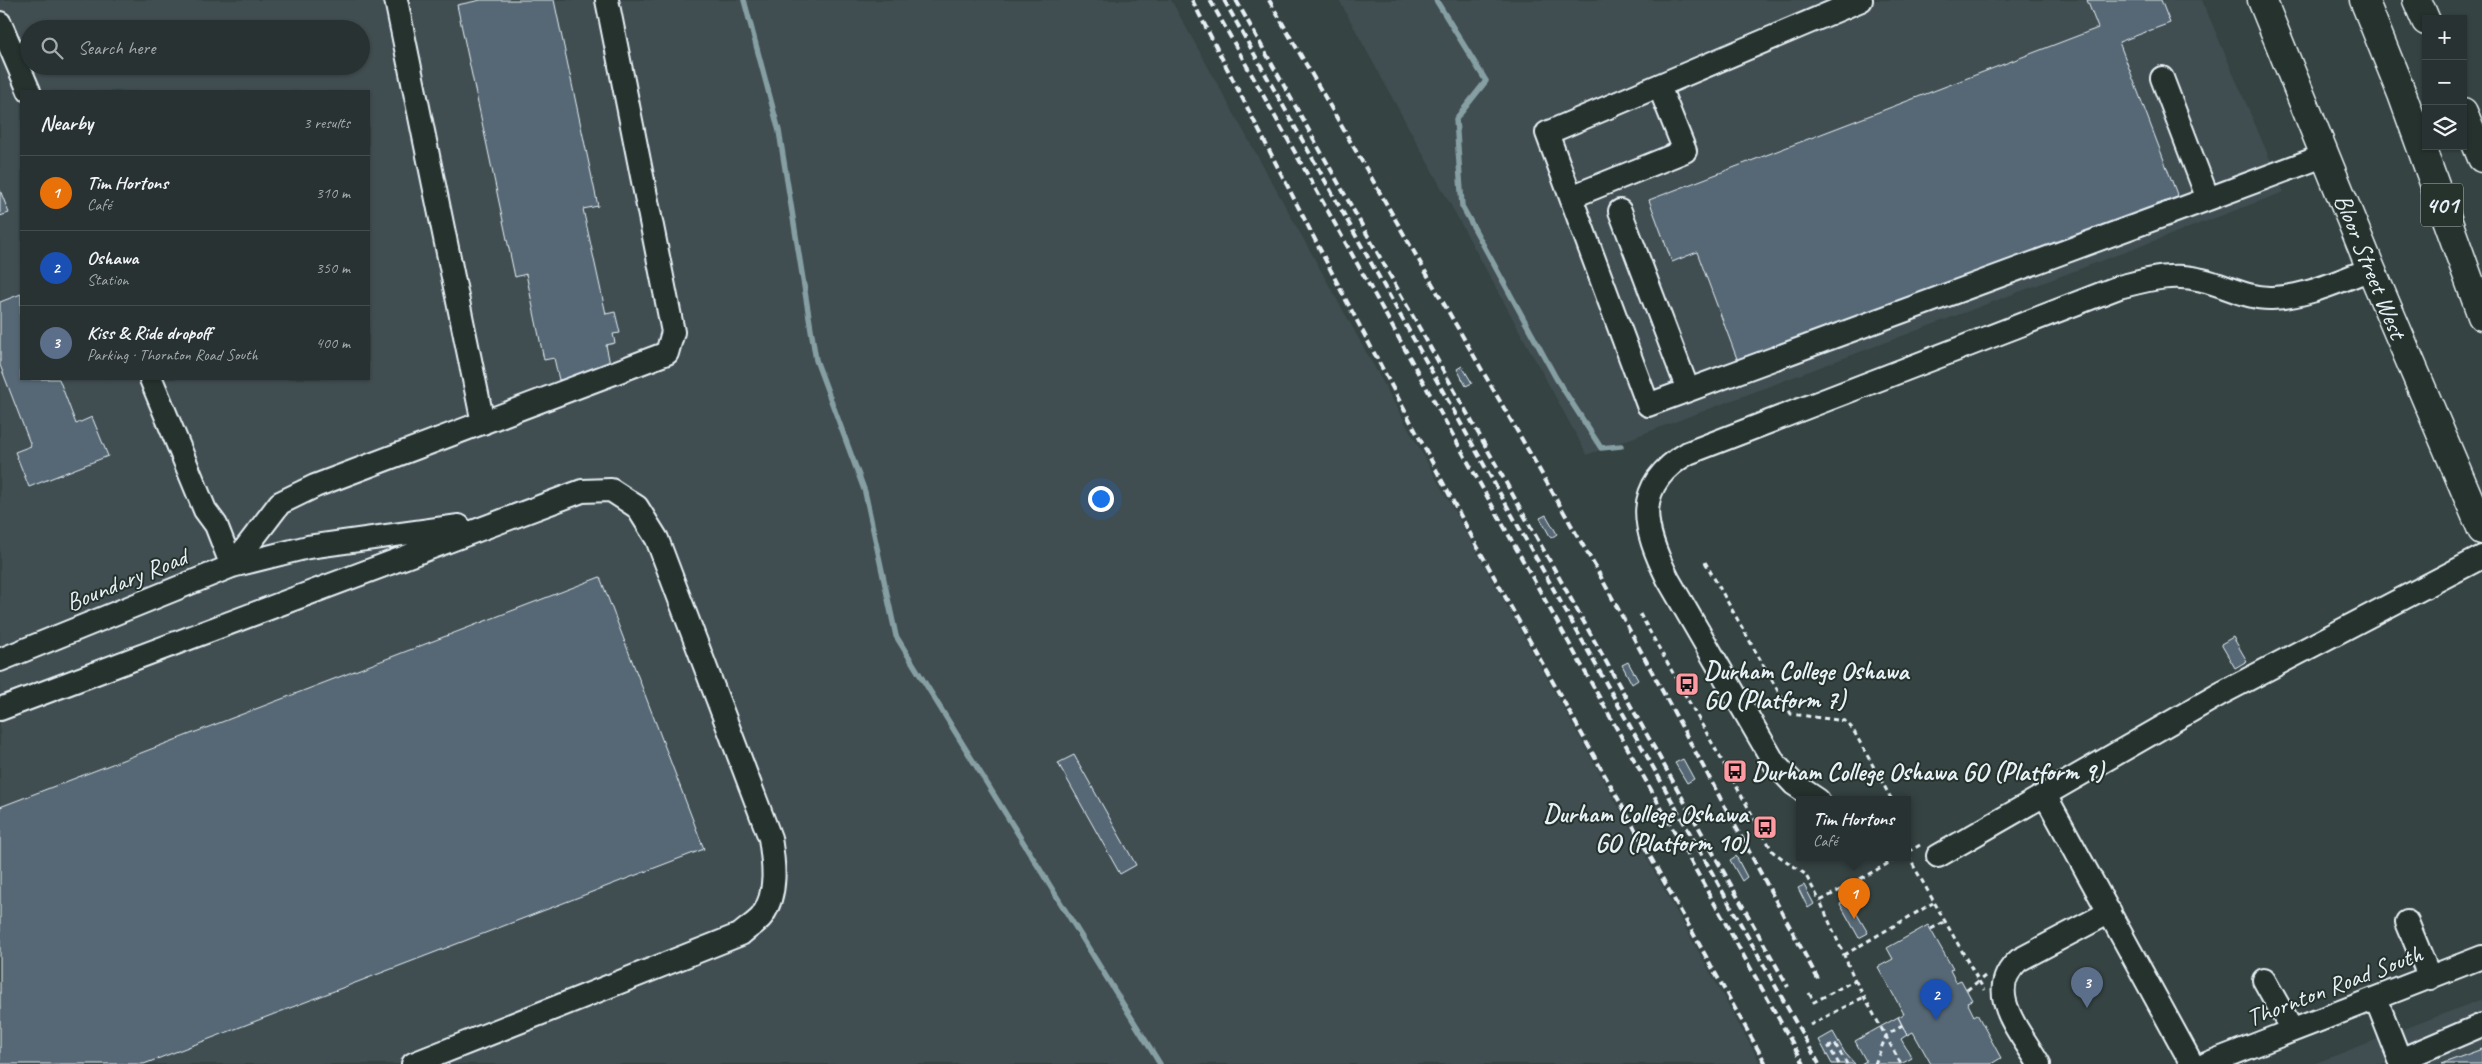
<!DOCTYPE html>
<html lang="en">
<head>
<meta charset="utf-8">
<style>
  :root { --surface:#283232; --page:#343e3e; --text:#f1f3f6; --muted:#a5aaac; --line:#444d4d; --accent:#95b2f1 }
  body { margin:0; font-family:Caveat,sans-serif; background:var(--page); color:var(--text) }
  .controls { position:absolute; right:15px; top:15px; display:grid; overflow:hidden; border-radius:0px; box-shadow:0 1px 4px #0004 }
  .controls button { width:45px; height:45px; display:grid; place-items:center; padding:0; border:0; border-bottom:1px solid var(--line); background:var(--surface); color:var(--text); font:25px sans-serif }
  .you { position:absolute; left:1100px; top:498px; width:18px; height:18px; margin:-12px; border:4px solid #fff; border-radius:50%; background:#1a73e8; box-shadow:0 0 0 8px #1a73e833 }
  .badge { display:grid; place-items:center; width:32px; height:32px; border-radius:50%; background:var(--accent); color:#fff; font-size:16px; font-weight:700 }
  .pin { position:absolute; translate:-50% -41px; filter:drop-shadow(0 1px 2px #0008) }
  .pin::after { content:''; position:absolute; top:26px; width:18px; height:15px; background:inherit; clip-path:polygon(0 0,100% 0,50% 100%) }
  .popup { position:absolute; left:1796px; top:796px; width:115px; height:65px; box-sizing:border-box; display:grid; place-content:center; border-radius:0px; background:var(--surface); filter:drop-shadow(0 1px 4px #0005); font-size:16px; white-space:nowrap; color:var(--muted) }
  .popup b { font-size:19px; color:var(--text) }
  .popup::after { content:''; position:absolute; left:50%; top:100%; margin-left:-10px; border:10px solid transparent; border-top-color:var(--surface) }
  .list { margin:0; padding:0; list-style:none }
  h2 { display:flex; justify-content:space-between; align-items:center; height:65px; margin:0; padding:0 20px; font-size:21px }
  h2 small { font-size:16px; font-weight:400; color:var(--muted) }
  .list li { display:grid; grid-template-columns:32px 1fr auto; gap:15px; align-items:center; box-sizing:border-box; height:75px; padding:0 20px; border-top:1px solid var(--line) }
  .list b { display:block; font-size:19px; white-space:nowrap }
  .list p { margin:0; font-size:16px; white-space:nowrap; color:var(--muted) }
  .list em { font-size:16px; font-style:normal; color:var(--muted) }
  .icon { flex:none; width:28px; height:28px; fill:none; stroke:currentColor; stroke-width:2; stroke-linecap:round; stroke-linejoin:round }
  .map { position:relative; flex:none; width:2482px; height:1064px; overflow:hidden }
  .search { position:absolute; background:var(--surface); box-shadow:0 1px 4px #0004; left:20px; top:20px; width:350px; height:55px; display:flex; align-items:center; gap:12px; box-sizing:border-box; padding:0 18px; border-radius:28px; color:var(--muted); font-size:19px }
  .panel { position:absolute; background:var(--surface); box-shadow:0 1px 4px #0004; left:20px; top:90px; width:350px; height:290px; border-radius:0px }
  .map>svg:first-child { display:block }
</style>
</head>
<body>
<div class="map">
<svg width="2482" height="1064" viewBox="0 0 2482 1064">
  <rect width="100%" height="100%" fill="#354342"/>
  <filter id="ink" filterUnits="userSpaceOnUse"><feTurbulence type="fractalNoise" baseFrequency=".02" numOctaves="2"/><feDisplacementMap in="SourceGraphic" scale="10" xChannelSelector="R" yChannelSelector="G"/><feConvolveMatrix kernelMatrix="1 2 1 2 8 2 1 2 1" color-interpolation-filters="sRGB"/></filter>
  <g filter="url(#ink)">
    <path fill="#3f4e51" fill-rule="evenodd" d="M 0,0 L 1171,0 L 1761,1064 L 0,1064 ZM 29,29 L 361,29 L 361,66 L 29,66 ZM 21,91 L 369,91 L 369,379 L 21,379 Z
      M 1339,0 L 2202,0 L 2284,192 L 1587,455 Z
      M 2482,999 L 2482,1064 L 2313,1064 Z"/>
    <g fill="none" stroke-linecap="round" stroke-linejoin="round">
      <path stroke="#869fa3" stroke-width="5.5" d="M 744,0 L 779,131 L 816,360 L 865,492 L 896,636 L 1160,1064
        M 1436,0 L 1486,81 L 1456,119 L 1462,206 L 1556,378 L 1601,448 L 1621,446"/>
    </g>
    <path fill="#576874" stroke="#e8f1f8" d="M 481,0 L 554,0 L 598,206 L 583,209 L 606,314 L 615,312 L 620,333 L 613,334 L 615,343 L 606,345 L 611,369 L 559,380 L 554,358 L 544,360 L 526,274 L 515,277 L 457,5 Z
      M 2087,0 L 2161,0 L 2170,23 L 2119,42 L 2178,197 L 1739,364 L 1697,252 L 1672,262 L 1649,200 L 2098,28 Z
      M 0,190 L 9,213 L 0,216 Z
      M 21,294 L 21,379 L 59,379 L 76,424 L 92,417 L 108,456 L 29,487 L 15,452 L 31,446 L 0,365 L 0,302 Z
      M 1462,366 L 1472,383 L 1466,386 L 1457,369 Z
      M 1546,515 L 1557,534 L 1551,538 L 1540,518 Z
      M 600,577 L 704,849 L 144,1064 L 0,1064 L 0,807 Z
      M 2233,637 L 2247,661 L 2235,668 L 2221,644 Z
      M 1628,662 L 1638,680 L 1632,684 L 1622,665 Z
      M 1074,755 L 1136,865 L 1120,874 L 1058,763 Z
      M 1683,759 L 1694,779 L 1687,783 L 1675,763 Z
      M 1736,856 L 1747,877 L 1742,881 L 1730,860 Z
      M 1804,885 L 1814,904 L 1808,908 L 1798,888 Z
      M 1848,899 L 1868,933 L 1859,938 L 1840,904 Z
      M 1928,925 L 1953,969 L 1950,970 L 1956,982 L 1961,980 L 1972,1000 L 1967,1002 L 1974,1016 L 1977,1014 L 2001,1058 L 1991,1064 L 1931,1064 L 1913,1032 L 1907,1035 L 1898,1017 L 1904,1014 L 1878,967 L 1893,959 L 1887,948 Z
      M 1898,1017 L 1907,1035 L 1901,1039 L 1912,1058 L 1901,1064 L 1861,1064 L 1866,1061 L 1855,1041 Z
      M 1833,1032 L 1845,1053 L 1855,1064 L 1832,1064 L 1819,1040 Z
      M 2482,1049 L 2482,1064 L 2441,1064 Z"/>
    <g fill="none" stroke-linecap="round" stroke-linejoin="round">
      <g stroke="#e8f1f8" stroke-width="26">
        <path id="minor" d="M 396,0 L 483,423
          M 1861,0 L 1547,133 L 1648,405 L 2208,199
          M 0,23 L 29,91
          M 2162,78 L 2208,199 L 2326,155
          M 1571,197 L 1685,151 L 1659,86
          M 1620,211 L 1688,390
          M 151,379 L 205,510 L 216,525 L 232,566
          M 232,566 L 280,503 L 315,486 L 667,353 L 673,332 L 607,0
          M 0,660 L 232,566 L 308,547 L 459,526
          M 0,709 L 582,491 L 611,490 L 637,507 L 657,539 L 770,838 C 774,864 778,893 762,916 C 757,923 747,928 741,934 L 413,1064
          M 2045,795 L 2192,1064
          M 1818,800 L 1794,784 L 1775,764 L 1668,579 C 1643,528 1631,486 1688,453 L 2119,287 C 2147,280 2173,272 2202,280 C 2225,285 2247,299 2272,298 C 2306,297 2339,281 2371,269
          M 1938,856 L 2220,694 L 2482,557
          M 2407,922 L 2430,978
          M 2264,980 L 2292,1030
          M 2376,999 L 2400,1060 L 2482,1025
          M 2039,1064 C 2021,1032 1982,992 2019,960 L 2110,912
          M 2206,1064 L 2482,957"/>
      </g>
      <g stroke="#e8f1f8" stroke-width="31">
        <path id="major" d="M 2262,0 L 2371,269 L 2482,530"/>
      </g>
      <g stroke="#e8f1f8" stroke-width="31">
        <path id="highway" d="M 2364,0 L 2402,94 L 2482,316
          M 2417,0 L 2426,21
          M 2463,112 L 2482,158"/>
      </g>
      <path stroke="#e8f1f8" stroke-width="3" stroke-dasharray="5 4" stroke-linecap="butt" d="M 1705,562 L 1791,714 L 1845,721 L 1852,728 L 1892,800
        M 1640,614 L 1773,852 L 1805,874 L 1820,901
        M 1908,852 L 1920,845
        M 1908,856 L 1984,990
        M 1931,929 L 1944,922
        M 1844,955 L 1933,903
        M 1855,980 L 1901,1064
        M 1967,990 L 1985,976
        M 1809,993 L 1814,1002 L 1855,980 L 1820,901 L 1898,858
        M 1810,1025 L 1864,997
        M 1839,1064 L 1829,1047 L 1835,1044 L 1847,1064
        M 1875,1064 L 1886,1036 L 1902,1025"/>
      <use href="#minor" stroke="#26332d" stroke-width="22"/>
      <use href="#major" stroke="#26332d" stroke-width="28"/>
      <use href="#highway" stroke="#26332d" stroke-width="28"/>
      <path stroke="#e8f1f8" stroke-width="4" stroke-dasharray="8 4" stroke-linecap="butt" d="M 1192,0 L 1346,300 L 1473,539 L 1766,1064
        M 1210,0 L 1804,1064
        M 1224,0 L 1819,1064
        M 1236,0 L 1788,987
        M 1269,0 L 1596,568 L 1818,979"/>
    </g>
  </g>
  <defs>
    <g id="bus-square" transform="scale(1.25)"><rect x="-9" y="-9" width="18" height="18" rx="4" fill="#ff9aa2" stroke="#26332d"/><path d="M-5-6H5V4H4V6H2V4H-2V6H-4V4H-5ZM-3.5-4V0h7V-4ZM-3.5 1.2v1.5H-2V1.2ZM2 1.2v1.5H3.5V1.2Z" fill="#111"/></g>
  </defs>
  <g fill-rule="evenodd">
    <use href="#bus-square" x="1687" y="684"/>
    <use href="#bus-square" x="1735" y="771"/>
    <use href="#bus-square" x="1765" y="827"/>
  </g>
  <g text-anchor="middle" stroke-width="4" stroke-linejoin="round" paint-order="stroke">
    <rect fill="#26332d" stroke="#aeb8bb" stroke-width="1" x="2421" y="183.5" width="42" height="43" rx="4"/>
    <g font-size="24" font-weight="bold" fill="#e8f1f8">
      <text x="2442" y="213">401</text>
    </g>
    <g font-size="25" fill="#e8f1f8" stroke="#26332d">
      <text transform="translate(2371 266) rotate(68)" y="9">Bloor Street West</text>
      <text transform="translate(126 579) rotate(-22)" y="9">Boundary Road</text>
      <text transform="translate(2334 985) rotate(-21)" y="9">Thornton Road South</text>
    </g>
    <g font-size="25" font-weight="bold" fill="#e8f1f8" stroke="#26332d" text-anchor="start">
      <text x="1704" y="679">Durham College Oshawa<tspan x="1704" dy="29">GO (Platform 7)</tspan></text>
      <text x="1752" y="780">Durham College Oshawa GO (Platform 9)</text>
      <text x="1748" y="822" text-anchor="end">Durham College Oshawa<tspan x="1748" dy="29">GO (Platform 10)</tspan></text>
    </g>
  </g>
</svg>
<div class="controls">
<button>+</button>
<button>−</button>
<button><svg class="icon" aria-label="layers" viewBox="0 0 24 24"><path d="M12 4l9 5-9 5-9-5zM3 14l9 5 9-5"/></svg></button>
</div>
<div class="you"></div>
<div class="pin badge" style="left:1854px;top:919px;background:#e8710a">1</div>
<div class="popup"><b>Tim Hortons</b>Café</div>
<div class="pin badge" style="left:1936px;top:1020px;background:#1a4fb4">2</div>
<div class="pin badge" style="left:2087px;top:1008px;background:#5c6f8a">3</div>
<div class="search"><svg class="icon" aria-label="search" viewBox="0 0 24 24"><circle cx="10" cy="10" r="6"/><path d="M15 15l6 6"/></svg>Search here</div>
<section class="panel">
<h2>Nearby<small>3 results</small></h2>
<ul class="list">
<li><span class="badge" style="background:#e8710a">1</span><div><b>Tim Hortons</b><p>Café</p></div><em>310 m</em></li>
<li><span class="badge" style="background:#1a4fb4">2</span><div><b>Oshawa</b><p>Station</p></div><em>350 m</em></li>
<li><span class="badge" style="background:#5c6f8a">3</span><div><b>Kiss &amp; Ride dropoff</b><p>Parking · Thornton Road South</p></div><em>400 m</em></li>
</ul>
</section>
</div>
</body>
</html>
